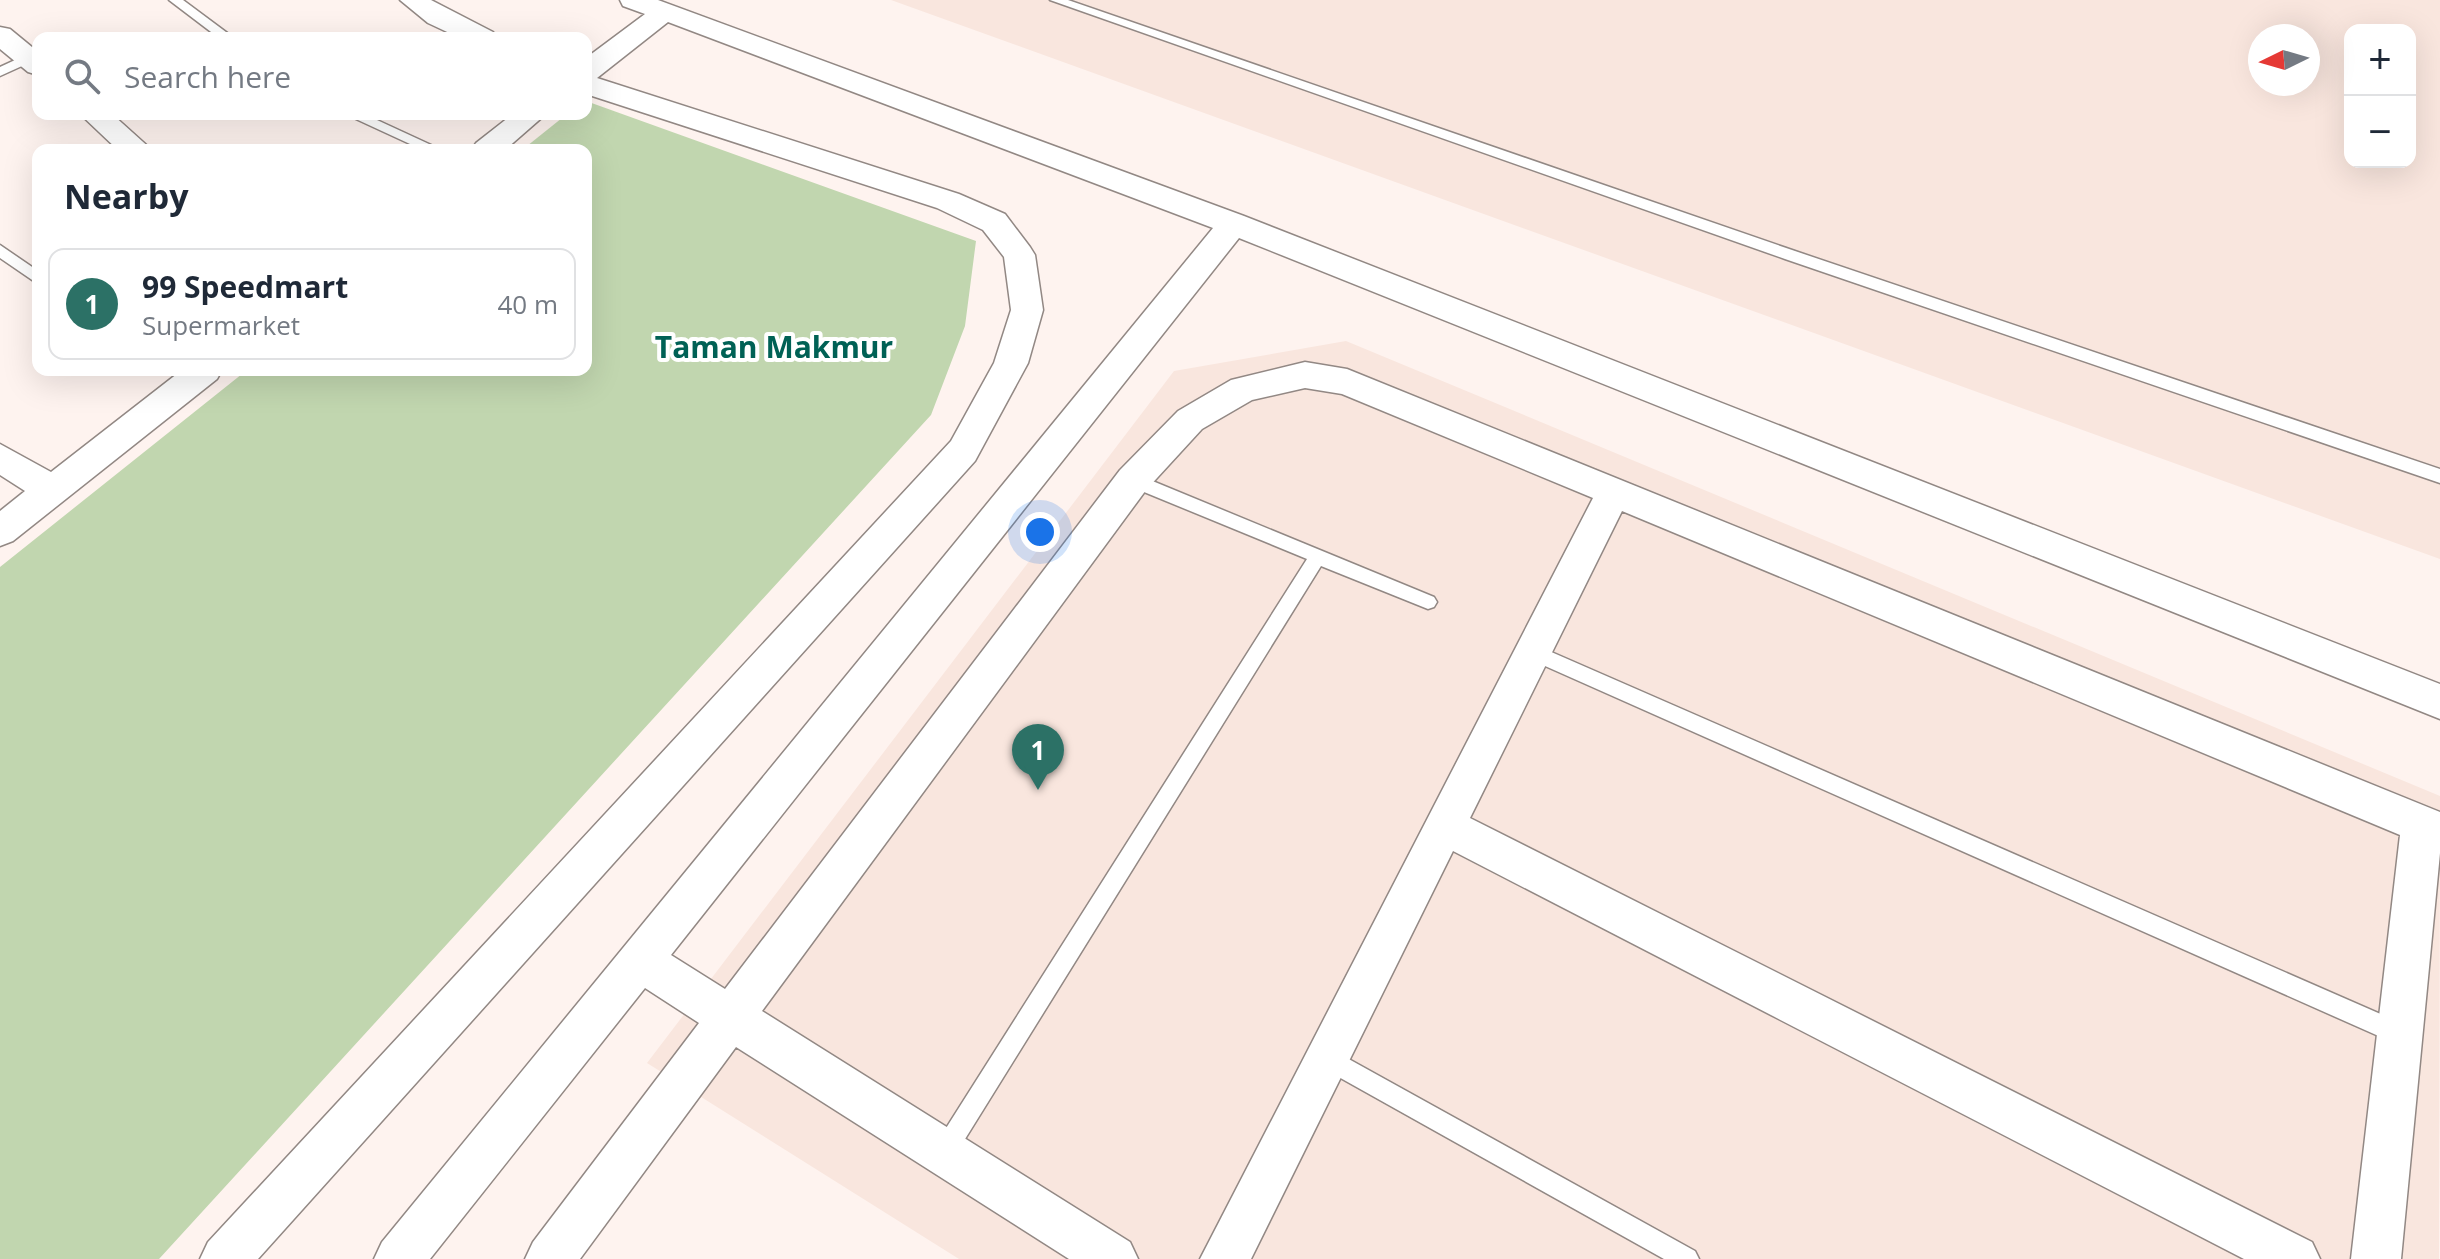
<!DOCTYPE html>
<html lang="en">
<head>
<meta charset="utf-8">
<style>
  :root { --surface:#fff; --page:#f6f6f7; --text:#1f2937; --muted:#747a83; --line:#e0e1e3; --accent:#2c7166 }
  body { margin:0; font-family:"Open Sans",sans-serif; background:var(--page); color:var(--text) }
  .controls { position:absolute; right:24px; top:24px; display:grid; overflow:hidden; border-radius:16px; box-shadow:0 8px 32px #0002 }
  .controls button { width:72px; height:72px; display:grid; place-items:center; padding:0; border:0; border-bottom:2px solid var(--line); background:var(--surface); color:var(--text); font:40px sans-serif }
  .compass { position:absolute; left:2248px; top:24px; width:72px; height:72px; border-radius:50%; background:var(--surface); box-shadow:0 8px 32px #0002; rotate:265deg }
  .you { position:absolute; left:1040px; top:532px; width:28px; height:28px; margin:-20px; border:6px solid #fff; border-radius:50%; background:#1a73e8; box-shadow:0 0 0 12px #1a73e833 }
  .badge { display:grid; place-items:center; width:52px; height:52px; border-radius:50%; background:var(--accent); color:#fff; font-size:26px; font-weight:700 }
  .pin { position:absolute; translate:-50% -66px; filter:drop-shadow(0 2px 4px #0008) }
  .pin::after { content:''; position:absolute; top:42px; width:28px; height:24px; background:inherit; clip-path:polygon(0 0,100% 0,50% 100%) }
  .list { margin:0; padding:0; list-style:none }
  h2 { display:flex; justify-content:space-between; align-items:center; height:104px; margin:0; padding:0 32px; font-size:34px }
  h2 small { font-size:26px; font-weight:400; color:var(--muted) }
  .list li { display:grid; grid-template-columns:52px 1fr auto; gap:24px; align-items:center; box-sizing:border-box; height:112px; margin:0 16px 16px; padding:0 16px; border:2px solid var(--line); border-radius:16px }
  .list b { display:block; font-size:30px; white-space:nowrap }
  .list p { margin:0; font-size:26px; white-space:nowrap; color:var(--muted) }
  .list em { font-size:26px; font-style:normal; color:var(--muted) }
  .icon { flex:none; width:44px; height:44px; fill:none; stroke:currentColor; stroke-width:2; stroke-linecap:round; stroke-linejoin:round }
  .map { position:relative; flex:none; width:2440px; height:1259px; overflow:hidden }
  .search { position:absolute; background:var(--surface); box-shadow:0 8px 32px #0002; left:32px; top:32px; width:560px; height:88px; display:flex; align-items:center; gap:20px; box-sizing:border-box; padding:0 28px; border-radius:16px; color:var(--muted); font-size:30px }
  .panel { position:absolute; background:var(--surface); box-shadow:0 8px 32px #0002; left:32px; top:144px; width:560px; height:232px; border-radius:16px }
  .map>svg:first-child { display:block }
</style>
</head>
<body>
<div class="map">
<svg width="2440" height="1259" viewBox="0 0 2440 1259">
  <rect width="100%" height="100%" fill="#fef3ef"/>
  <path fill="#f9e6de" fill-rule="evenodd" d="M 891,0 L 2440,0 L 2440,559 ZM 2350,30 L 2410,30 L 2410,162 L 2350,162 ZM 2260,36 L 2308,36 L 2308,84 L 2260,84 Z
    M 1346,341 L 2440,796 L 2439,1259 L 959,1259 L 647,1063 L 1174,371 Z"/>
  <path fill="#c1d6af" d="M 586,101 L 976,241 L 965,326 L 931,415 L 159,1259 L 0,1259 L 0,567 L 247,370 L 586,370 L 586,150 L 522,150 L 567,114 L 586,114 Z"/>
  <g fill="none" stroke-linecap="round" stroke-linejoin="round">
    <g stroke="#928884" stroke-width="3">
      <path id="lane" d="M 169,0 L 183,0 L 234,38 L 219,38 Z
        M 1050,0 L 1068,0 L 1795,251 L 2440,469 L 2440,483 L 1785,259 Z
        M 28,54 L 33,55 L 33,61 L 0,76 L 0,67 Z
        M 345,114 L 364,114 L 442,150 L 423,150 Z
        M 0,245 L 38,271 L 38,284 L 0,258 Z
        M 1133,473 L 1434,597 L 1437,602 L 1434,607 L 1428,609 L 1321,566 L 952,1160 L 944,1163 L 936,1160 L 933,1152 L 936,1144 L 1307,559 L 1127,485 L 1125,480 Z
        M 1533,644 L 2408,1026 L 2411,1034 L 2408,1042 L 2400,1045 L 2392,1042 L 1527,658 L 1524,652 L 1527,646 Z
        M 1327,1047 L 1695,1251 L 1699,1259 L 1664,1259 L 1319,1066 L 1316,1058 L 1319,1050 Z"/>
    </g>
    <g stroke="#928884" stroke-width="3">
      <path id="street" d="M 400,0 L 431,0 L 493,32 L 497,38 L 460,38 L 428,23 Z
        M 620,0 L 658,0 L 1244,216 L 2440,684 L 2440,719 L 1239,238 L 671,955 L 725,989 L 1120,470 L 1178,411 L 1231,380 L 1305,362 L 1347,369 L 2440,812 L 2440,853 L 2401,1259 L 2351,1259 L 2400,835 L 1622,511 L 1470,818 L 2312,1242 L 2320,1259 L 2244,1259 L 1453,851 L 1251,1259 L 1200,1259 L 1593,498 L 1342,394 L 1305,388 L 1252,400 L 1202,429 L 1146,490 L 762,1011 L 1130,1242 L 1138,1259 L 1069,1259 L 736,1047 L 580,1259 L 525,1259 L 533,1242 L 699,1023 L 645,988 L 430,1259 L 374,1259 L 382,1242 L 1213,228 L 668,22 L 597,78 L 959,194 L 1005,214 L 1030,247 L 1035,255 L 1043,310 L 1028,363 L 975,461 L 258,1259 L 200,1259 L 208,1242 L 951,441 L 994,363 L 1011,310 L 1004,257 L 983,230 L 937,208 L 586,94 L 586,58 L 645,14 L 623,6 Z
        M 0,27 L 10,29 L 38,52 L 38,75 L 28,72 L 0,49 Z
        M 80,114 L 112,114 L 152,150 L 118,150 Z
        M 513,114 L 546,114 L 505,150 L 471,150 L 476,143 Z
        M 182,370 L 222,370 L 217,379 L 13,541 L 0,546 L 0,511 L 25,491 L 0,475 L 0,444 L 51,472 Z"/>
    </g>
    <use href="#lane" fill="#fff" fill-rule="evenodd"/>
    <use href="#street" fill="#fff" fill-rule="evenodd"/>
  </g>
  <g text-anchor="middle" stroke-width="8" stroke-linejoin="round" paint-order="stroke">
    <g font-size="30" font-weight="bold" fill="#006155" stroke="#fff">
      <text x="774" y="358">Taman Makmur</text>
    </g>
  </g>
</svg>
<div class="controls">
<button>+</button>
<button>−</button>
</div>
<svg class="compass" viewBox="-18 -18 36 36"><path d="M0-13l5 13h-10z" fill="#e53935"/><path d="M0 13l5-13h-10z" fill="#747a83"/></svg>
<div class="you"></div>
<div class="pin badge" style="left:1038px;top:790px">1</div>
<div class="search"><svg class="icon" aria-label="search" viewBox="0 0 24 24"><circle cx="10" cy="10" r="6"/><path d="M15 15l6 6"/></svg>Search here</div>
<section class="panel">
<h2>Nearby<small></small></h2>
<ul class="list">
<li><span class="badge">1</span><div><b>99 Speedmart</b><p>Supermarket</p></div><em>40 m</em></li>
</ul>
</section>
</div>
</body>
</html>
